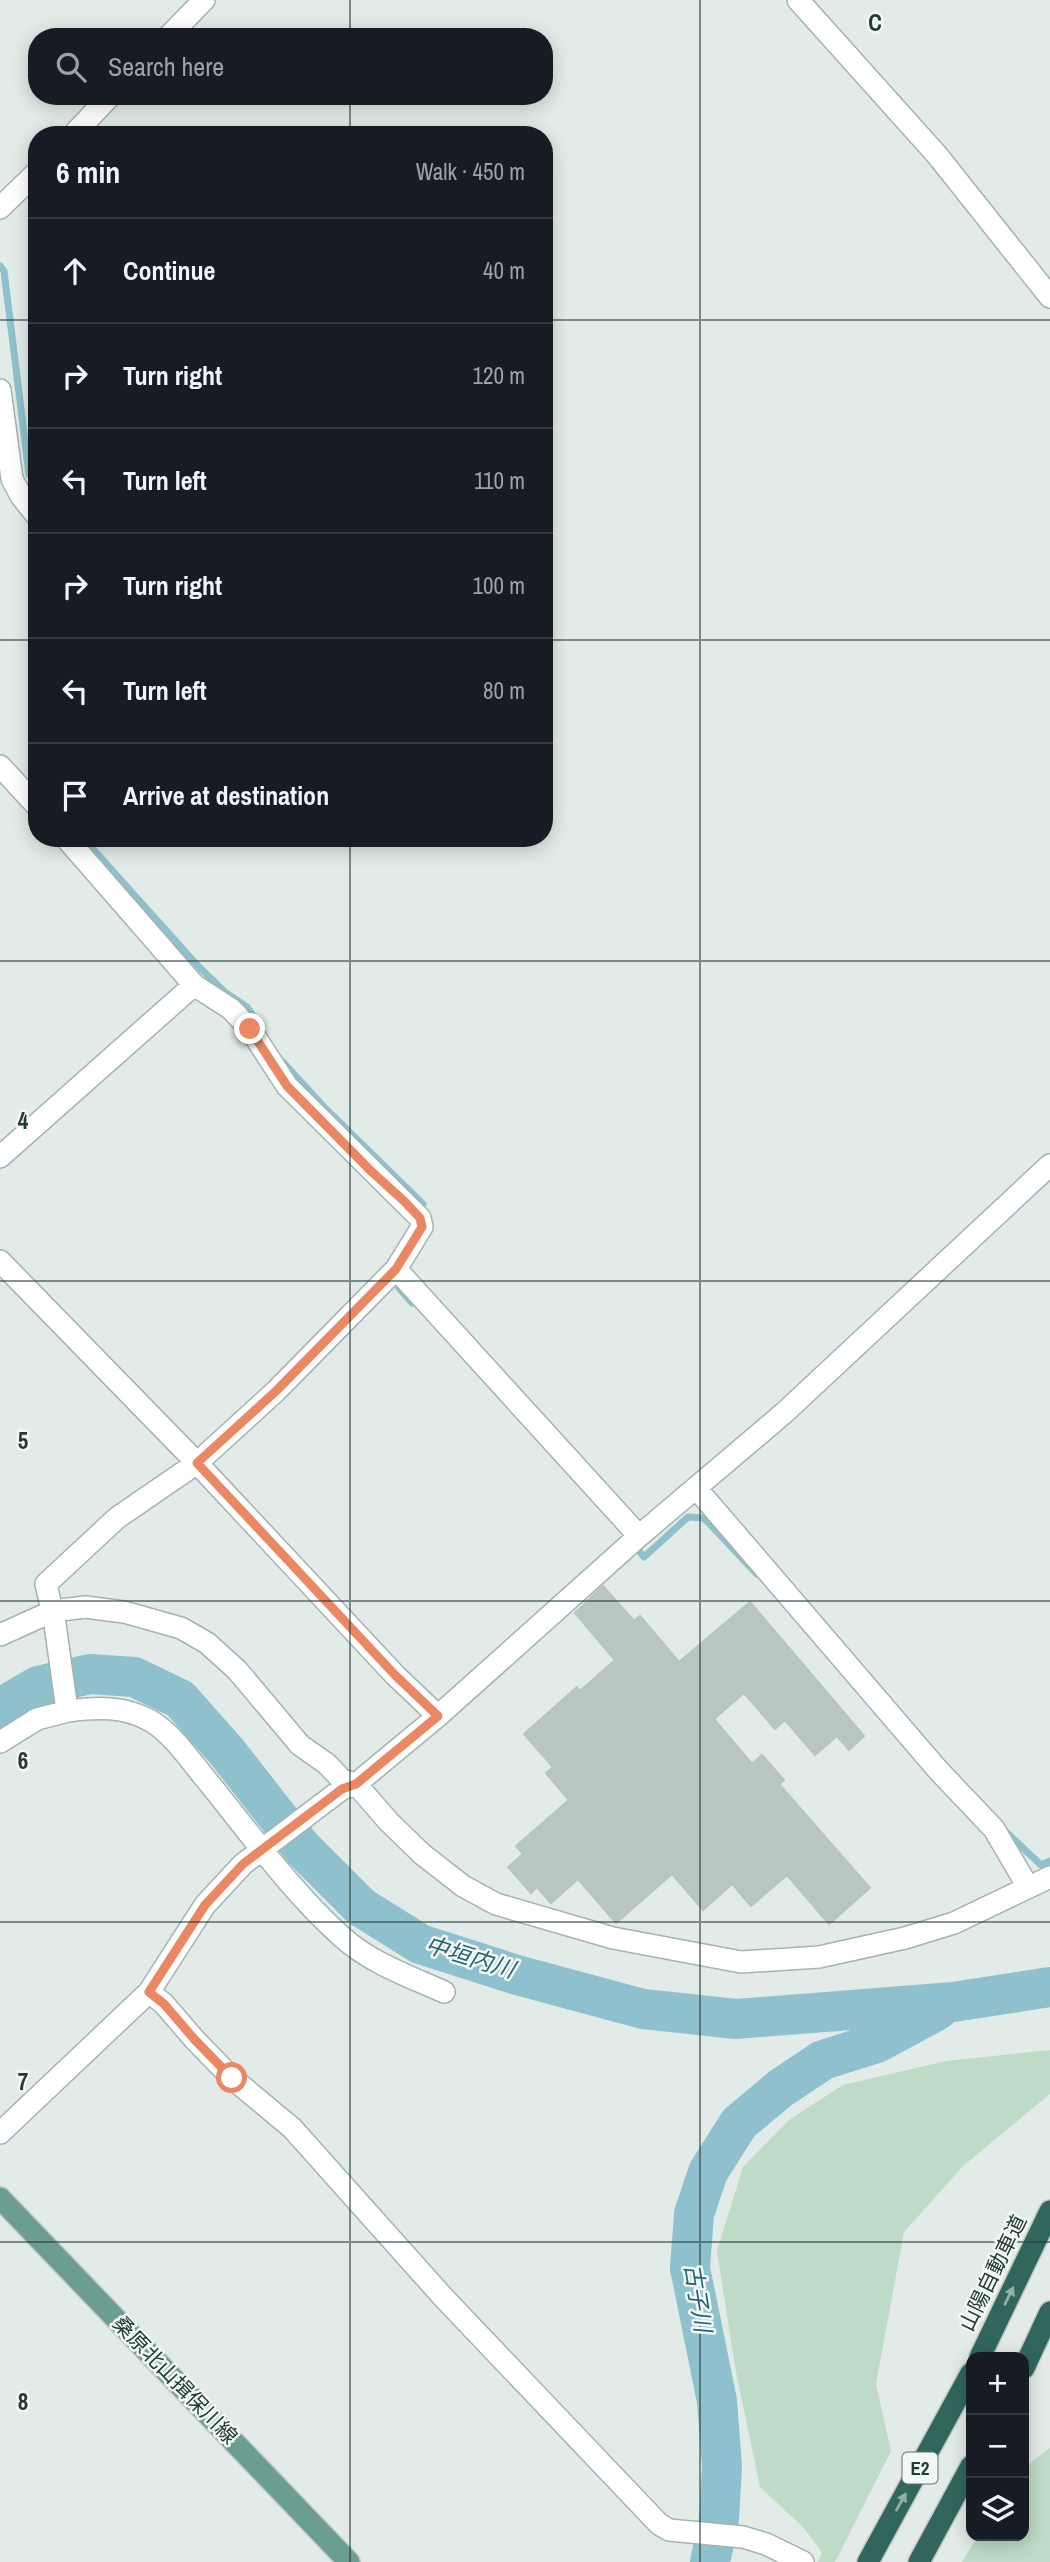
<!DOCTYPE html>
<html lang="en">
<head>
<meta charset="utf-8">
<style>
  :root { --surface:#171b24; --page:#242831; --text:#f1f3f6; --muted:#9ea1a6; --line:#363941 }
  body { margin:0; font-family:"Archivo Narrow","Noto Sans JP",sans-serif; background:var(--page); color:var(--text) }
  .controls { position:absolute; right:21px; bottom:21px; display:grid; overflow:hidden; border-radius:14px; box-shadow:0 4px 18px #0003 }
  .controls button { width:63px; height:63px; display:grid; place-items:center; padding:0; border:0; border-bottom:2px solid var(--line); background:var(--surface); color:var(--text); font:35px sans-serif }
  .stop { position:absolute; width:21px; height:21px; margin:-16px; border:5px solid #e98863; border-radius:50%; background:#fff }
  .stop.end { background:#e98863; border-color:#fff; box-shadow:0 2px 7px #0008 }
  .list { margin:0; padding:0; list-style:none }
  h2 { display:flex; justify-content:space-between; align-items:center; height:91px; margin:0; padding:0 28px; font-size:30px }
  h2 small { font-size:23px; font-weight:400; color:var(--muted) }
  .list li { display:grid; grid-template-columns:46px 1fr auto; gap:21px; align-items:center; box-sizing:border-box; height:105px; padding:0 28px; border-top:2px solid var(--line) }
  .list b { display:block; font-size:26px; white-space:nowrap }
  .list em { font-size:23px; font-style:normal; color:var(--muted) }
  .icon { flex:none; width:38px; height:38px; fill:none; stroke:currentColor; stroke-width:2; stroke-linecap:round; stroke-linejoin:round }
  .map { position:relative; flex:none; width:1050px; height:2562px; overflow:hidden }
  .search { position:absolute; background:var(--surface); box-shadow:0 4px 18px #0003; left:28px; top:28px; width:525px; height:77px; display:flex; align-items:center; gap:18px; box-sizing:border-box; padding:0 24px; border-radius:28px; color:var(--muted); font-size:26px }
  .panel { position:absolute; background:var(--surface); box-shadow:0 4px 18px #0003; left:28px; top:126px; width:525px; height:721px; border-radius:28px }
  .map>svg:first-child { display:block }
</style>
</head>
<body>
<div class="map">
<svg width="1050" height="2562" viewBox="0 0 1050 2562">
  <rect width="100%" height="100%" fill="#e2ebe8"/>
  <path fill="#bddbc6" d="M 1050,2050 L 1050,2094 L 964,2165 L 904,2232 L 876,2384 L 891,2451 L 835,2562 L 818,2562 L 822,2552 L 803,2527 L 760,2487 L 735,2367 L 717,2251 L 743,2167 L 789,2120 L 843,2085 L 946,2061 Z
    M 1050,2448 L 1050,2562 L 962,2562 L 978,2536 L 1024,2536 L 1024,2468 Z"/>
  <g fill="none" stroke-linecap="round" stroke-linejoin="round">
    <path stroke="#8ec1cd" stroke-width="7" d="M 0,266 L 4,271 L 29,474 L 37,483
      M 90,838 L 93,849 L 199,967 L 226,993 L 247,1007 L 259,1025
      M 283,1062 L 325,1108 L 423,1204
      M 399,1288 L 412,1303
      M 633,1544 L 644,1557 L 688,1517 L 704,1518 L 757,1574
      M 1006,1832 L 1041,1865 L 1050,1861"/>
    <path stroke="#8ec1cd" stroke-width="40" d="M 0,1708 L 38,1686 L 90,1674 L 134,1677 L 180,1699 L 227,1752 L 302,1848 L 361,1907 L 420,1944 L 517,1975 L 643,2009 L 736,2019 L 953,2002 L 1050,1987
      M 710,2562 L 719,2520 L 722,2466 L 717,2401 L 690,2268 L 694,2214 L 708,2172 L 739,2123 L 781,2088 L 823,2060 L 877,2043 L 938,2010"/>
  </g>
  <path fill="#b8c6c1" stroke="#b5c5bf" stroke-width="2" d="M 603,1586 L 634,1621 L 640,1616 L 679,1662 L 750,1602 L 864,1736 L 849,1750 L 837,1736 L 815,1755 L 785,1720 L 775,1729 L 744,1693 L 714,1719 L 752,1764 L 762,1755 L 784,1780 L 779,1784 L 870,1888 L 829,1924 L 787,1875 L 751,1906 L 732,1884 L 703,1910 L 672,1874 L 616,1923 L 578,1879 L 551,1903 L 537,1887 L 531,1893 L 508,1867 L 523,1854 L 516,1846 L 569,1800 L 546,1773 L 553,1767 L 524,1734 L 577,1687 L 580,1691 L 615,1660 L 575,1613 Z"/>
  <g fill="none" stroke-linecap="round" stroke-linejoin="round">
    <g stroke="#a5b3af" stroke-width="24">
      <path id="minor" d="M 798,0 L 937,155 L 1050,297
        M 168,37 L 204,0
        M 73,135 L 110,96
        M 0,208 L 37,172
        M 0,390 L 12,479 L 21,496 L 37,516
        M 0,766 L 37,806
        M 194,985 L 231,1009 L 250,1029 L 287,1086 L 420,1218 L 422,1227 L 396,1269 L 276,1391 L 197,1463 L 117,1518 L 46,1584 L 55,1624 L 66,1703 L 68,1711 C 98,1707 124,1706 151,1721 C 174,1735 192,1763 209,1783 C 251,1835 292,1892 341,1936 C 370,1963 409,1976 444,1992
        M 0,1157 L 194,985 L 66,838
        M 0,1261 L 197,1463 L 395,1675 L 438,1716
        M 396,1269 L 639,1536
        M 696,1488 L 938,1770 L 994,1829 L 1028,1887
        M 0,1635 L 53,1611 L 85,1607 L 124,1612 L 181,1628 L 207,1643 L 237,1670 L 300,1745 L 327,1764 L 342,1780 L 356,1784 L 389,1822 L 422,1854 L 463,1886 L 496,1904 L 613,1938 L 741,1962 L 819,1957 L 905,1938 L 954,1923 L 1050,1877
        M 0,1742 L 37,1719 L 68,1711
        M 149,1992 L 164,2004 L 195,2040 L 232,2078 L 292,2128 L 443,2297 L 659,2524 L 669,2530 L 743,2537 L 766,2544 L 803,2562
        M 0,2133 L 149,1992 L 205,1905 L 243,1864 L 342,1789 L 356,1784 L 438,1716 L 639,1536 L 784,1413 L 1050,1165"/>
    </g>
    <g stroke="#c1c8c7" stroke-width="24">
      <path id="major" d="M 0,2198 L 349,2562"/>
    </g>
    <g stroke="#c1c8c7" stroke-width="24">
      <path id="highway" d="M 980,2357 L 1050,2211
        M 1024,2368 L 1050,2312
        M 868,2562 L 971,2373
        M 919,2562 L 971,2466"/>
    </g>
    <use href="#minor" stroke="#fff" stroke-width="21"/>
    <use href="#major" stroke="#6a9e92" stroke-width="21"/>
    <use href="#highway" stroke="#31665d" stroke-width="21"/>
  </g>
  <defs><path id="oneway-solid" d="M-6-.8H1V-3.2L6.5 0L1 3.2V.8H-6Z" transform="scale(1.75)"/></defs>
  <g fill="#92afaa">
    <use href="#oneway-solid" transform="translate(1009 2296) rotate(-64)"/>
    <use href="#oneway-solid" transform="translate(901 2502) rotate(-61)"/>
  </g>
  <g fill="none" stroke-linecap="round" stroke-linejoin="round">
    <path stroke="#e98863" stroke-width="9" d="M 232,2078 L 195,2040 L 164,2004 L 149,1992 L 205,1905 L 243,1864 L 342,1789 L 356,1784 L 438,1716 L 395,1675 L 197,1463 L 276,1391 L 396,1269 L 422,1227 L 420,1218 L 404,1201 L 372,1172 L 287,1086 L 250,1029"/>
  </g>
  <path fill="none" stroke="#233b36" stroke-width="2" stroke-opacity="0.55" d="M 350,0 L 350,37M 700,0 L 700,2562M 350,96 L 350,135M 0,320 L 37,320M 544,320 L 1050,320M 0,640 L 37,640M 544,640 L 1050,640M 350,838 L 350,2562M 0,961 L 1050,961M 0,1281 L 1050,1281M 0,1601 L 1050,1601M 0,1922 L 1050,1922M 0,2242 L 1050,2242"/>
  <g text-anchor="middle" stroke-width="5" stroke-linejoin="round" paint-order="stroke">
    <rect fill="#f3f8f6" stroke="#617470" stroke-width="2" x="902.5" y="2452.5" width="35" height="31" rx="5"/>
    <g font-size="19" font-weight="bold" fill="#233b36">
      <text x="920" y="2475">E2</text>
    </g>
    <g font-size="21" fill="#233b36" stroke="#f3f8f6">
      <text transform="translate(993 2273) rotate(-64)" y="7">山陽自動車道</text>
      <text transform="translate(175 2380) rotate(46)" y="7">桑原北山揖保川線</text>
    </g>
    <g font-size="23" font-style="italic" fill="#216373" stroke="#f3f8f6">
      <text transform="translate(470 1957) rotate(17)" y="8">中垣内川</text>
      <text transform="translate(698 2298) rotate(81)" y="8">古子川</text>
    </g>
  </g>
  <g font-size="23" text-anchor="middle" font-weight="bold" fill="#233b36" stroke="#f3f8f6" stroke-width="5" stroke-linejoin="round" paint-order="stroke">
    <text x="875" y="31">C</text>
    <text x="23" y="1129">4</text>
    <text x="23" y="1449">5</text>
    <text x="23" y="1769">6</text>
    <text x="23" y="2090">7</text>
    <text x="23" y="2410">8</text>
  </g>
</svg>
<div class="controls">
<button>+</button>
<button>−</button>
<button><svg class="icon" aria-label="layers" viewBox="0 0 24 24"><path d="M12 4l9 5-9 5-9-5zM3 14l9 5 9-5"/></svg></button>
</div>
<div class="stop" style="left:232px;top:2078px"></div>
<div class="stop end" style="left:250px;top:1029px"></div>
<div class="search"><svg class="icon" aria-label="search" viewBox="0 0 24 24"><circle cx="10" cy="10" r="6"/><path d="M15 15l6 6"/></svg>Search here</div>
<section class="panel">
<h2>6 min<small>Walk · 450 m</small></h2>
<ul class="list">
<li><svg class="icon" aria-label="ahead" viewBox="0 0 24 24"><path d="M12 20V5M6 11l6-6 6 6"/></svg><div><b>Continue</b></div><em>40 m</em></li>
<li><svg class="icon" aria-label="right" viewBox="0 0 24 24"><path d="M7 20v-9h11M14 6l5 5-5 5"/></svg><div><b>Turn right</b></div><em>120 m</em></li>
<li><svg class="icon" aria-label="left" viewBox="0 0 24 24"><path d="M17 20v-9H6M10 6l-5 5 5 5"/></svg><div><b>Turn left</b></div><em>110 m</em></li>
<li><svg class="icon" aria-label="right" viewBox="0 0 24 24"><path d="M7 20v-9h11M14 6l5 5-5 5"/></svg><div><b>Turn right</b></div><em>100 m</em></li>
<li><svg class="icon" aria-label="left" viewBox="0 0 24 24"><path d="M17 20v-9H6M10 6l-5 5 5 5"/></svg><div><b>Turn left</b></div><em>80 m</em></li>
<li><svg class="icon" aria-label="arrive" viewBox="0 0 24 24"><path d="M6 21V4h12l-3 4 3 4H6"/></svg><div><b>Arrive at destination</b></div></li>
</ul>
</section>
</div>
</body>
</html>
